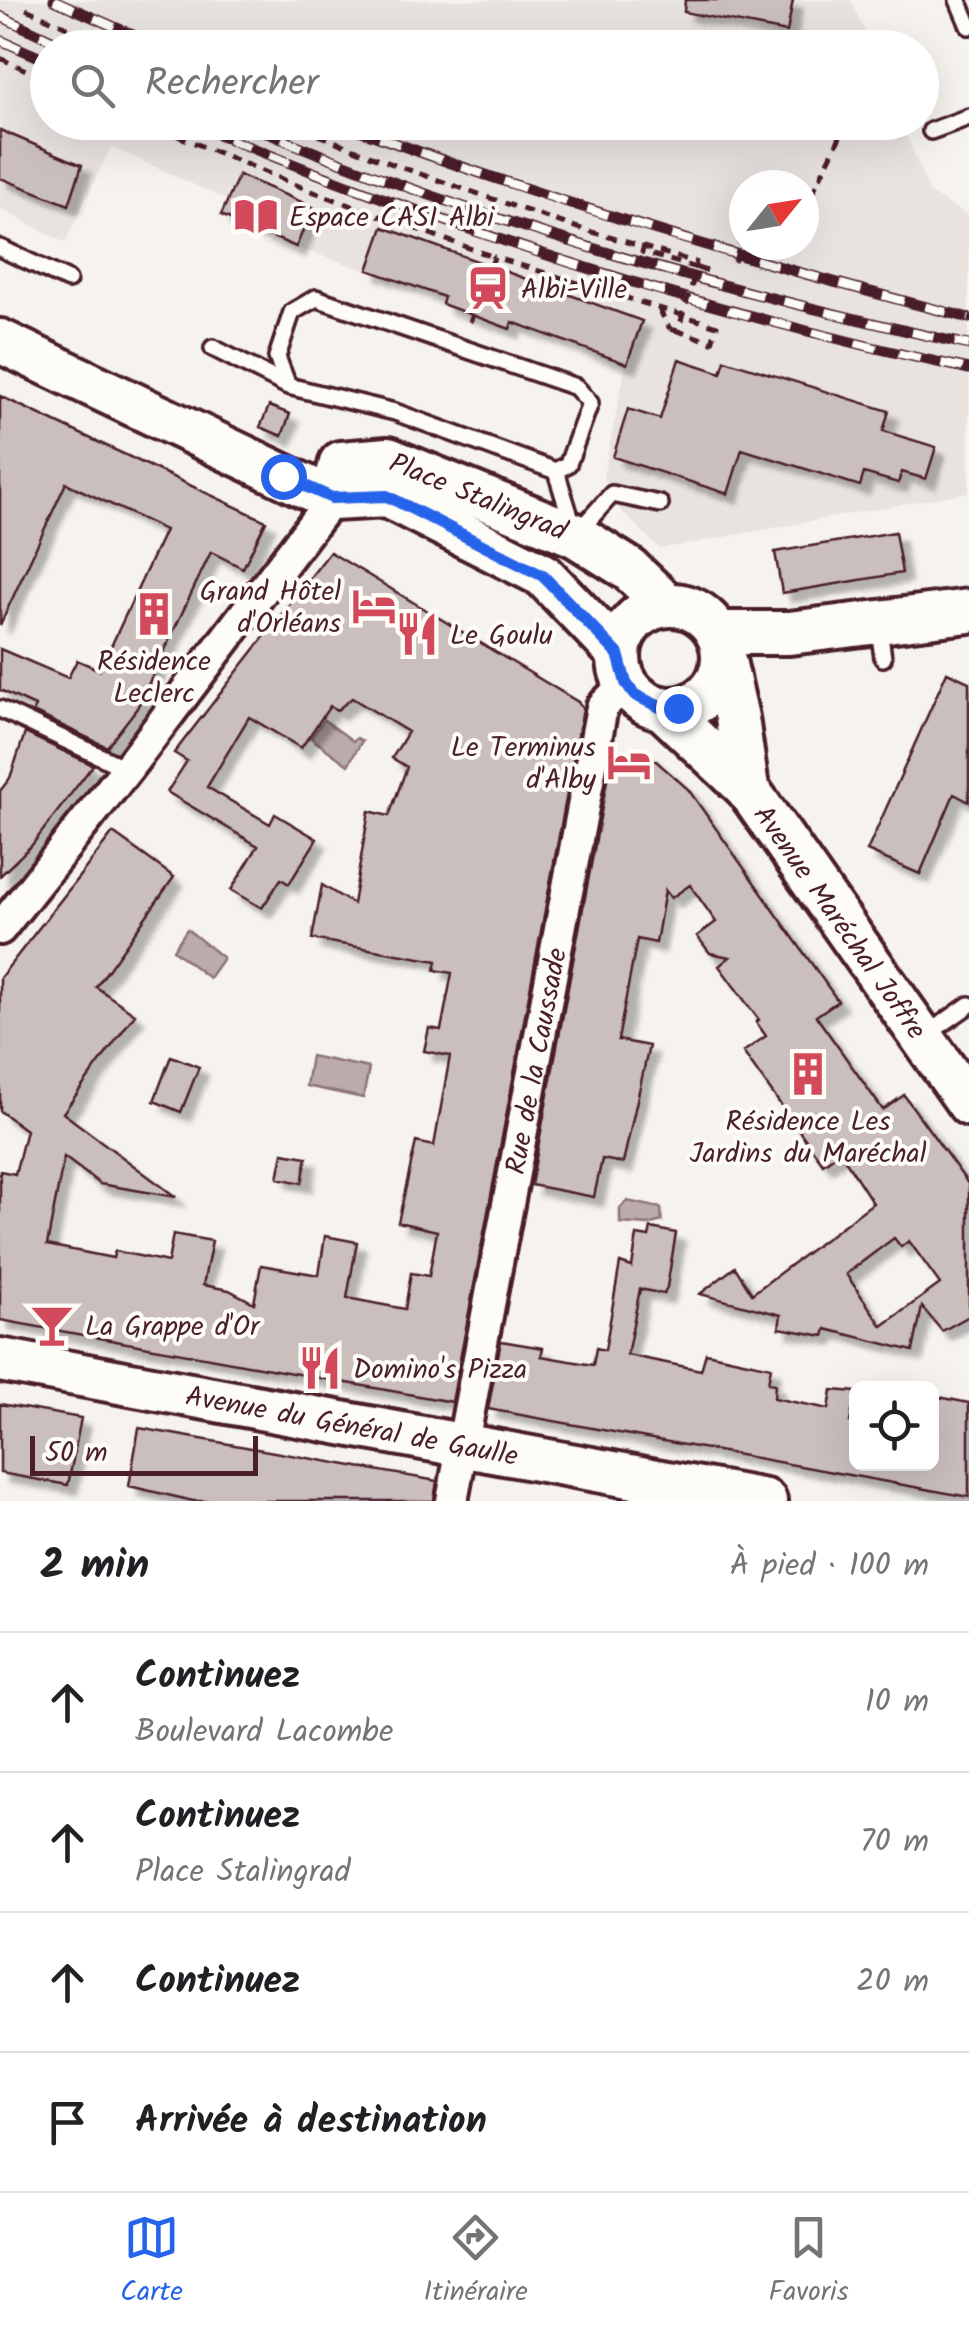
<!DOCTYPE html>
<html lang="fr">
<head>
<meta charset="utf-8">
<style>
  :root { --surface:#fff; --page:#f2f2f2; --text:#202124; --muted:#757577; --line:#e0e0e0; --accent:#2563eb }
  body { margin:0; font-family:Kalam,sans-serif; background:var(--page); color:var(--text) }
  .controls { position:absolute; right:30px; bottom:30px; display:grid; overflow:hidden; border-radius:15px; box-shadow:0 10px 40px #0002 }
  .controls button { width:90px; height:90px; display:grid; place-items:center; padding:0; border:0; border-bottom:2px solid var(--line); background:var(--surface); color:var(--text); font:50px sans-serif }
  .compass { position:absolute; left:729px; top:170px; width:90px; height:90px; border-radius:50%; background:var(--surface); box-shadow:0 10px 40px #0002; rotate:60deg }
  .scale { position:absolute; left:30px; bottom:25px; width:228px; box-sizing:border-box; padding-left:10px; border:5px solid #4a1f2b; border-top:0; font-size:28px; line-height:35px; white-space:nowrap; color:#4a1f2b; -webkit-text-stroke:8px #fdfcf7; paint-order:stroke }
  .stop { position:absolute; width:30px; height:30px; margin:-22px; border:8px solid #2563eb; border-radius:50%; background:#fff }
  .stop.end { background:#2563eb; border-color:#fff; box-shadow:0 2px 10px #0008 }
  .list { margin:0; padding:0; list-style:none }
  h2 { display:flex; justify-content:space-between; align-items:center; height:130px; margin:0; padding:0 40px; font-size:42px }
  h2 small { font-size:32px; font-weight:400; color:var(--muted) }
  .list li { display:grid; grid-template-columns:65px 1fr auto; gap:30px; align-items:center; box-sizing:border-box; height:140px; padding:0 40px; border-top:2px solid var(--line) }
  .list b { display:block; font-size:38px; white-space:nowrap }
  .list p { margin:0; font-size:32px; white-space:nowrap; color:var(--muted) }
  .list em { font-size:32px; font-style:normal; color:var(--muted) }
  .icon { flex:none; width:55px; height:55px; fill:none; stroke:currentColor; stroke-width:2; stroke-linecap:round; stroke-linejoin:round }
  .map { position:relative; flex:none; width:969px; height:1501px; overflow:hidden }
  .search { position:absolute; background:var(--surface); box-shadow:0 10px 40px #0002; left:30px; right:30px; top:30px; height:110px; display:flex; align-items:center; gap:25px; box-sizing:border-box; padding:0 35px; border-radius:55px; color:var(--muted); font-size:38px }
  .sheet { height:690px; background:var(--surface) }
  nav { display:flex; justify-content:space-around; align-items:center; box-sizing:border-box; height:140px; border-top:2px solid var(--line); background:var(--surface); font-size:28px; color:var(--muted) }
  nav a { display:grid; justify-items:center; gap:5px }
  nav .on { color:var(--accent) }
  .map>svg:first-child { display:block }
</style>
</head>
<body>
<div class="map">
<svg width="969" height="1501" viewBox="0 0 969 1501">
  <defs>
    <filter id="shadow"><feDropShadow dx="9" dy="9" stdDeviation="2.5" flood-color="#0004"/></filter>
  </defs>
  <rect width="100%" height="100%" fill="#f6f3ef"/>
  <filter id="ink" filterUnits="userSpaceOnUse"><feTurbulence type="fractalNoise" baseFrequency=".01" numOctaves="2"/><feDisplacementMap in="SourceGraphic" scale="20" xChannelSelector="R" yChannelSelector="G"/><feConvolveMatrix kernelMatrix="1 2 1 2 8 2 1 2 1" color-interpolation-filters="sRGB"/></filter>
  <g filter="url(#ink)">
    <path fill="#e9e3e0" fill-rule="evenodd" d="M 0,0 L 851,0 L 871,47 L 48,48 L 48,122 L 901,123 L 930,193 L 969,216 L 969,492 L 660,549 L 619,509 L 603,477 L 626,364 L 513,322 L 510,329 L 442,304 L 443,297 L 296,247 L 221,215 L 227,200 L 111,147 L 65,243 L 0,209 ZM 744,185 L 804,185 L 804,245 L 744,245 Z"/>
    <path fill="#bbabac" stroke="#8e7378" stroke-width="2.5" d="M 324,720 L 353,741 L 357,738 L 362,741 L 348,765 L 311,738 Z
      M 187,929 L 223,958 L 209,978 L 173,950 Z
      M 311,1056 L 369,1068 L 363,1098 L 306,1086 Z
      M 627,1201 L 661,1208 L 662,1221 L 648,1225 L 620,1223 L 620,1208 Z"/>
    <path fill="#cbbfbe" stroke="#4a1f2b" stroke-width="2.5" fill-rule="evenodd" filter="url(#shadow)" d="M 685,0 L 793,0 L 787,32 L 684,12 Z
      M 0,130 L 82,165 L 69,205 L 0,178 Z
      M 239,175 L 313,207 L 296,247 L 221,215 Z
      M 383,227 L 642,321 L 627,364 L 512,322 L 510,329 L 442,304 L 444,297 L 368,270 Z
      M 679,359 L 721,373 L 725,360 L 889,411 L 883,431 L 936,447 L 926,479 L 902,472 L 898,483 L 864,473 L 860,486 L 742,449 L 728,494 L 613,457 L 628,409 L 660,419 Z
      M 0,396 L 266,521 L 243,568 L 211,552 L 137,708 L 107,747 L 33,712 L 35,706 L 0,690 L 0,649 L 68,678 L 77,660 L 100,670 L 165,530 L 66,483 L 0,625 Z
      M 269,406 L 290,414 L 282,436 L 260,427 Z
      M 895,532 L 902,573 L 782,593 L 775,552 Z
      M 330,552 L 578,702 L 583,709 L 452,1402 L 0,1320 L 0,1171 L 15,1174 L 26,1130 L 0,1111 L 0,978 L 113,833 L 174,877 L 96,987 L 135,1014 L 63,1113 L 176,1197 L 100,1184 L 64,1157 L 47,1245 L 113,1258 L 115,1251 L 168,1262 L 173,1234 L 212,1241 L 203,1285 L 229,1290 L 254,1303 L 261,1265 L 319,1275 L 325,1236 L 357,1242 L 347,1298 L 405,1309 L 411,1273 L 429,1276 L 437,1231 L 398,1222 L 416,1142 L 434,1146 L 450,1056 L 424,1051 L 429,1028 L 441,1030 L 452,973 L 435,970 L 437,961 L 312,939 L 322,885 L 353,904 L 369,811 L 389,816 L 407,767 L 392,758 L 408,732 L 352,698 L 336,711 L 330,706 L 301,748 L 249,717 L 207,787 L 270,824 L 275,814 L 317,839 L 289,884 L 281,879 L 262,908 L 231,890 L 258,846 L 167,792 L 187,761 L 174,753 Z
      M 947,672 L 969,682 L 969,802 L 954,794 L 920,874 L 867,851 Z
      M 25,733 L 93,765 L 32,845 L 0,876 L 0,791 L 10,778 Z
      M 640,747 L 688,789 L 838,1001 L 816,1016 L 883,1110 L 904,1095 L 969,1185 L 969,1316 L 942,1331 L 922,1307 L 913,1351 L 826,1329 L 824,1336 L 779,1328 L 781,1315 L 700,1294 L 735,1267 L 752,1294 L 873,1203 L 840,1152 L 823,1164 L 743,1052 L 766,1036 L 756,1022 L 759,1020 L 719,966 L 730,957 L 710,953 L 697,936 L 716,922 L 690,885 L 671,898 L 665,890 L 656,943 L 637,939 L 618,1040 L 649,1046 L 623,1163 L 602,1159 L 594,1197 L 531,1185 L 611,759 ZM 894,1238 L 901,1247 L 909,1241 L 940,1284 L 882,1326 L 846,1274 Z
      M 171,1056 L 199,1067 L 181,1112 L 154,1101 Z
      M 283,1153 L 307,1157 L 302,1183 L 278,1178 Z
      M 651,1228 L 676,1233 L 667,1287 L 664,1294 L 640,1289 L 627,1355 L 701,1370 L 706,1353 L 771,1367 L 768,1383 L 775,1384 L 774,1398 L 829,1409 L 832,1390 L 856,1392 L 850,1422 L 856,1423 L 856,1464 L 932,1464 L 934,1396 L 969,1403 L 969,1497 L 488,1409 L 501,1341 L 543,1348 L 541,1356 L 593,1365 L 596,1348 L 605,1350 L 620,1263 L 632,1267 L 637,1235 L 649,1237 Z
      M 0,1404 L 81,1418 L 68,1485 L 0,1473 Z
      M 139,1428 L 437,1481 L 434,1501 L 193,1501 L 129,1486 Z"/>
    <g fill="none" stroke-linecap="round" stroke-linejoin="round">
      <g stroke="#4a1f2b" stroke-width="22">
        <path id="lane" d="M 958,0 L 969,26
          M 931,131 L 969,117
          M 0,248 L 68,280
          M 316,298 L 576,387 L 590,403 L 568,464 L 556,471 L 395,412 L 288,386 L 277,357 L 292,312 Z
          M 213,348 L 288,386
          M 556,471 L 573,526
          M 578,532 L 612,494 L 660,504
          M 879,627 L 883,658
          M 0,709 L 127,769
          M 926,1035 L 969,1005"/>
      </g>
      <g stroke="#4a1f2b" stroke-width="38">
        <g id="street">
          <path d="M 0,929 L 127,769 L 332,499"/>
          <path id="s1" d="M 452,1501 L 602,707 L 626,683"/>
        </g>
      </g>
      <g stroke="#4a1f2b" stroke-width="50">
        <g id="secondary">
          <path d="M 0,341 L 332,499 L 387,496 L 543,575 L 619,654"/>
          <path id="s2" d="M 332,499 L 341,463 L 388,459 L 575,535 L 629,569 L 667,605"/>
          <circle cx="671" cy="657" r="52"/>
          <path d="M 717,633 L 789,633 L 969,611"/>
          <path d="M 723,656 L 737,718 L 747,788"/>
          <path id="s3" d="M 662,708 L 747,788 L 969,1104"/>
          <path id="s4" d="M 0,1360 L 765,1501"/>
        </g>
      </g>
      <path stroke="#4a1f2b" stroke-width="5" stroke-dasharray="10 8" stroke-linecap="butt" d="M 26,9 L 115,48
        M 0,58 L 48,80
        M 144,122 L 306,189 L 494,257
        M 285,122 L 395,165 L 565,224 L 698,263
        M 804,210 L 841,135
        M 644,245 L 642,252 L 707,271
        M 751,245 L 782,255 L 786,245
        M 734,262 L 740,242 L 744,243
        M 491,266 L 494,257 L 717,326 L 712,342 L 678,331
        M 659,309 L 670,329
        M 470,322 L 473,315"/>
      <use href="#lane" stroke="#fdfcf7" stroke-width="15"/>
      <use href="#street" stroke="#fdfcf7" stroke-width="30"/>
      <use href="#secondary" stroke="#fdfcf7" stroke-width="42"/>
      <g stroke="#4a1f2b" stroke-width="11">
        <path id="rail" d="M 54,0 L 162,48
          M 0,16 L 69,48
          M 0,40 L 48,61
          M 188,122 C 441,227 701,312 969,369
          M 241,122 C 476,222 720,290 969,345
          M 338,122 C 545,200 755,263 969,318"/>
      </g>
      <use href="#rail" stroke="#fdfcf7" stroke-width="8" stroke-dasharray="22" stroke-linecap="butt"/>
      <path stroke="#4a1f2b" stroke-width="5" stroke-dasharray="10 8" stroke-linecap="butt" d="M 670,329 L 678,331 L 697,268 L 707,271"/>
    </g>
  </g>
  <g fill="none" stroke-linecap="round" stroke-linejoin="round" filter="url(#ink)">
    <path stroke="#2563eb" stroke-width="12" d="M 283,476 L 332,498 L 387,496 L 543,576 L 618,654 L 626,683 L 635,695 L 662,708 L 678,708"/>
  </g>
  <defs>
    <g id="library-bare" transform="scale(3.45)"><path d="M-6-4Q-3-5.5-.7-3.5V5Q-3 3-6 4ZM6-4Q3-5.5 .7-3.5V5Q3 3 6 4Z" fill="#d1495b" stroke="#fdfcf7" stroke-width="2.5" paint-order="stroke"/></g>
    <g id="station-bare" transform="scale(3.45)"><path d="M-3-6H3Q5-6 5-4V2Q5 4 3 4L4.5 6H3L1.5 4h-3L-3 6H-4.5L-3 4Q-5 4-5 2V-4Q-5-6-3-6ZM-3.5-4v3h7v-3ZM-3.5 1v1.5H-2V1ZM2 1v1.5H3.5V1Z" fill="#d1495b" stroke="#fdfcf7" stroke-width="2.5" paint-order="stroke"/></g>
    <g id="hotel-bare" transform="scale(3.45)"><path d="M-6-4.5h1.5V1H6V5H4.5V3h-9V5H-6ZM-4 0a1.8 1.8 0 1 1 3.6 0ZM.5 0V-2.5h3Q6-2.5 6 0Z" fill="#d1495b" stroke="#fdfcf7" stroke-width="2.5" paint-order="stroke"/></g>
    <g id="building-bare" transform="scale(3.45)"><path d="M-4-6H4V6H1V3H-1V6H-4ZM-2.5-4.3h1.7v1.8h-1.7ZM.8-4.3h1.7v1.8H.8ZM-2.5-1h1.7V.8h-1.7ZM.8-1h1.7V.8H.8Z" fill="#d1495b" stroke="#fdfcf7" stroke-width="2.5" paint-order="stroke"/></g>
    <g id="restaurant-bare" transform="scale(3.45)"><path d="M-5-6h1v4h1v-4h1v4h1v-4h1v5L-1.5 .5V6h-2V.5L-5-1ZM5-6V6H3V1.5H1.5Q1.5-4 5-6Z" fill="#d1495b" stroke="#fdfcf7" stroke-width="2.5" paint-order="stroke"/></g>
    <g id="bar-bare" transform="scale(3.45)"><path d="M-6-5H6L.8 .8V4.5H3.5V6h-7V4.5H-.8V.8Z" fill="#d1495b" stroke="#fdfcf7" stroke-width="2.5" paint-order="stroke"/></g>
  </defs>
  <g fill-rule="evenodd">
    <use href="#library-bare" x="256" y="216"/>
    <use href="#station-bare" x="488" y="288"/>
    <use href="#hotel-bare" x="374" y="606"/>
    <use href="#building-bare" x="154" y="614"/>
    <use href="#restaurant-bare" x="417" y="634"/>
    <use href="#hotel-bare" x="629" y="762"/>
    <use href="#building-bare" x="808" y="1074"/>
    <use href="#bar-bare" x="52" y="1325"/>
    <use href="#restaurant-bare" x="320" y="1368"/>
  </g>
  <g text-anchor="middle" stroke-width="8" stroke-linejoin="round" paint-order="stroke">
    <g font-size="28" fill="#4a1f2b" stroke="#fdfcf7" text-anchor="start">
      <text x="289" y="226">Espace CASI Albi</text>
      <text x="521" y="298">Albi-Ville</text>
      <text x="341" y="600" text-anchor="end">Grand Hôtel<tspan x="341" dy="32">d'Orléans</tspan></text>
      <text x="450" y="644">Le Goulu</text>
      <text x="154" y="670" text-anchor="middle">Résidence<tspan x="154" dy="32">Leclerc</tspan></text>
      <text x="596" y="756" text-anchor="end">Le Terminus<tspan x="596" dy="32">d'Alby</tspan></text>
      <text x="808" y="1130" text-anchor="middle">Résidence Les<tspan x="808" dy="32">Jardins du Maréchal</tspan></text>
      <text x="85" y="1335">La Grappe d'Or</text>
      <text x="353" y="1378">Domino's Pizza</text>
    </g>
    <g font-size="28" fill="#4a1f2b" stroke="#fdfcf7">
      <text dy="10" stroke="none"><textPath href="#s2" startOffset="182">Place Stalingrad</textPath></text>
      <text dy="10" stroke="none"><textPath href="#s3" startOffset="280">Avenue Maréchal Joffre</textPath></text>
      <text dy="10" stroke="none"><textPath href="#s1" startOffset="448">Rue de la Caussade</textPath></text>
      <text dy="10" stroke="none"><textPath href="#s4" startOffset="358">Avenue du Général de Gaulle</textPath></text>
    </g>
  </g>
</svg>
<div class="controls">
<button><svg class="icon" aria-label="locate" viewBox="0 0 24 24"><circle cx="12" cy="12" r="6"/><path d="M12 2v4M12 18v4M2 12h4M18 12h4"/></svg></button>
</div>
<svg class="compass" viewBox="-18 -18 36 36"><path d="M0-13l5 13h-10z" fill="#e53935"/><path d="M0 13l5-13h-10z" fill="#757577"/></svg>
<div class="scale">50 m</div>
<div class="stop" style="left:283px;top:476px"></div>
<div class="stop end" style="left:678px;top:708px"></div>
<div class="search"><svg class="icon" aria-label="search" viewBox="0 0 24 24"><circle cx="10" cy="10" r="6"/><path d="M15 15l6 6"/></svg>Rechercher</div>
</div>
<section class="sheet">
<h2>2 min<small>À pied · 100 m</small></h2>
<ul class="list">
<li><svg class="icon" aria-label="ahead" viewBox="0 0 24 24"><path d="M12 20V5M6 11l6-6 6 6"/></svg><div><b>Continuez</b><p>Boulevard Lacombe</p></div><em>10 m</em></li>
<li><svg class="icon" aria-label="ahead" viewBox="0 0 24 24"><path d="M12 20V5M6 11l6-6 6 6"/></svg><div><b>Continuez</b><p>Place Stalingrad</p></div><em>70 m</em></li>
<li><svg class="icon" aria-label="ahead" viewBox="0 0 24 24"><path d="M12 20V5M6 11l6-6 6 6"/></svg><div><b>Continuez</b></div><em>20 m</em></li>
<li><svg class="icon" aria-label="arrive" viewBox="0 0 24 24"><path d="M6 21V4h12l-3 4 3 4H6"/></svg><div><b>Arrivée à destination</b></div></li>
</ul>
</section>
<nav>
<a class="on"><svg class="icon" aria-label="map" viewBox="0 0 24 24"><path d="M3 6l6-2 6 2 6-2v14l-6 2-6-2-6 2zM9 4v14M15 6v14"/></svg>Carte</a>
<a><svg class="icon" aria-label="directions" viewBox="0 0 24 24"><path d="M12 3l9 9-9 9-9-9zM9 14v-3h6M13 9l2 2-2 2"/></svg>Itinéraire</a>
<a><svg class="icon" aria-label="saved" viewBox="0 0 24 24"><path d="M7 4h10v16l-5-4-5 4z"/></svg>Favoris</a>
</nav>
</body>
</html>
